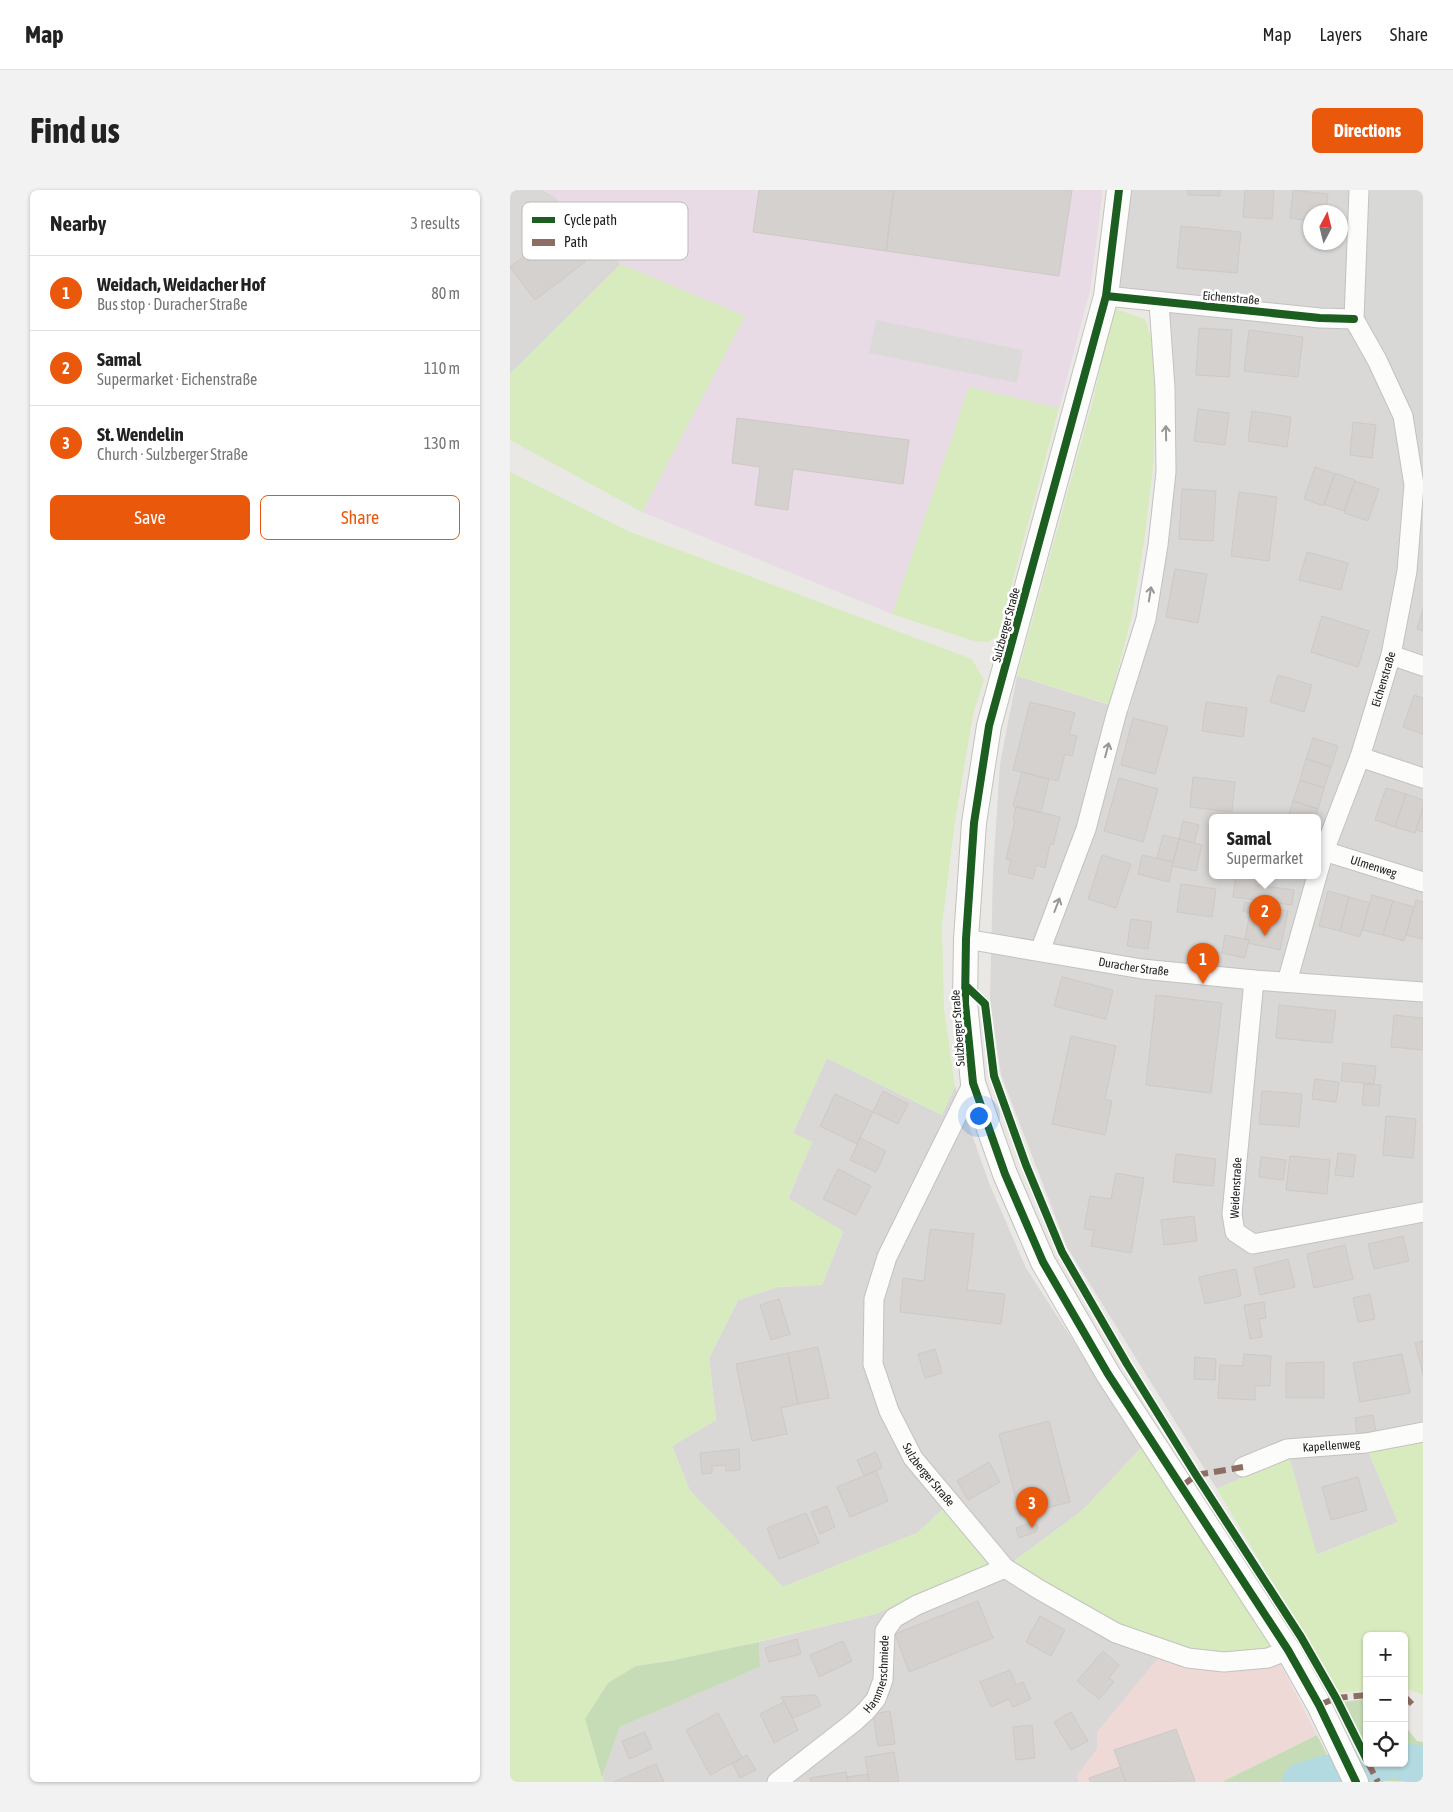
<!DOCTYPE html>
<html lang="en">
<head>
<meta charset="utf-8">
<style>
  :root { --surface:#fff; --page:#f2f2f2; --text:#222; --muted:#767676; --line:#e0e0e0; --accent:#ea580c }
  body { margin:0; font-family:"Asap Condensed",sans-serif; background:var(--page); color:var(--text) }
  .controls { position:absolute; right:15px; bottom:15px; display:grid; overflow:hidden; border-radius:8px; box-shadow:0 1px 4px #0004 }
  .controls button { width:45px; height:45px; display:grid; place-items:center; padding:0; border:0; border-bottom:1px solid var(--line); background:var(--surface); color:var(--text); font:25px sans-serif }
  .compass { position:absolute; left:793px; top:15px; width:45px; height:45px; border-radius:50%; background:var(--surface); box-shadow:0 1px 4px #0004; rotate:7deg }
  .you { position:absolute; left:468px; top:925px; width:18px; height:18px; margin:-12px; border:4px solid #fff; border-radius:50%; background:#1a73e8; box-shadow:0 0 0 8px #1a73e833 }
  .badge { display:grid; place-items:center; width:32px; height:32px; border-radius:50%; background:var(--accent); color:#fff; font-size:16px; font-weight:700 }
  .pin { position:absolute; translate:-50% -41px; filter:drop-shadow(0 1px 2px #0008) }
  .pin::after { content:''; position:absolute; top:26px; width:18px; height:15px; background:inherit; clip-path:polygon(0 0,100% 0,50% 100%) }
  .popup { position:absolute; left:699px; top:624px; width:112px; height:65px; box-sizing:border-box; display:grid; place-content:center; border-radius:8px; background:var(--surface); filter:drop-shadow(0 1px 4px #0005); font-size:16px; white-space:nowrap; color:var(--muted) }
  .popup b { font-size:19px; color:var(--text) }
  .popup::after { content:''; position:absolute; left:50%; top:100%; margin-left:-10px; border:10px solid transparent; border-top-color:var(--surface) }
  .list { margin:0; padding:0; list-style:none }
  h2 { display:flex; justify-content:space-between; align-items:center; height:65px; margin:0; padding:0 20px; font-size:21px }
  h2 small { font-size:16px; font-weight:400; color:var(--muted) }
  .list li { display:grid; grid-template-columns:32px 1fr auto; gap:15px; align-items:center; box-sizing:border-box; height:75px; padding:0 20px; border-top:1px solid var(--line) }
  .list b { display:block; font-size:19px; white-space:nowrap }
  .list p { margin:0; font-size:16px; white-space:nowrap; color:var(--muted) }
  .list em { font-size:16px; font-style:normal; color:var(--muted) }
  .actions { display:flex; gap:10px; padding:15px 20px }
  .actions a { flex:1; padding:11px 0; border:1px solid var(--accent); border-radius:8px; text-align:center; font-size:18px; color:var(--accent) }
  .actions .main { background:var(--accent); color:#fff }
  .icon { flex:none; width:28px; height:28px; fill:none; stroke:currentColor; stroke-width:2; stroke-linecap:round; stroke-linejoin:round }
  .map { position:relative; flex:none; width:913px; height:1592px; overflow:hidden; border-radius:8px }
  header { display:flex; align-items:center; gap:30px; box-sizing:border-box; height:70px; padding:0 25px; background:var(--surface); border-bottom:1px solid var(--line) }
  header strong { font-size:24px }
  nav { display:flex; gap:28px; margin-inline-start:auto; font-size:18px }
  .intro { display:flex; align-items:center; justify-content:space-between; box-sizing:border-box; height:120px; padding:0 30px }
  h1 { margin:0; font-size:35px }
  .button { padding:12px 22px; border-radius:8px; background:var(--accent); color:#fff; font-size:18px; font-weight:700 }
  main { display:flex; gap:30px; padding:0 30px }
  aside { flex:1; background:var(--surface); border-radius:8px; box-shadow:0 1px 4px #0004 }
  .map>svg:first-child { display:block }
</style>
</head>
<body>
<header>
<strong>Map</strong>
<nav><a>Map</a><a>Layers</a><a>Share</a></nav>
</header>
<div class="intro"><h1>Find us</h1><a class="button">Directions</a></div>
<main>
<aside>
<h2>Nearby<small>3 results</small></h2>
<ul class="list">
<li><span class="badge">1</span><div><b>Weidach, Weidacher Hof</b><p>Bus stop · Duracher Straße</p></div><em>80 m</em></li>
<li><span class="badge">2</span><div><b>Samal</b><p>Supermarket · Eichenstraße</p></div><em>110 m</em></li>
<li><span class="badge">3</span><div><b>St. Wendelin</b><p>Church · Sulzberger Straße</p></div><em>130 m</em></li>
</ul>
<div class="actions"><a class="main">Save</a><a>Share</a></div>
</aside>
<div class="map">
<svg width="913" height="1592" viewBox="0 0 913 1592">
  <rect width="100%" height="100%" fill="#eae8e4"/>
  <path fill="#d9d8d6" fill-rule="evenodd" d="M 0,0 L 32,0 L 44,6 L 111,74 L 0,184 Z
    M 619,0 L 844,0 L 838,124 L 607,99 ZM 801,22 L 831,22 L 831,52 L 801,52 Z
    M 655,117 L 840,135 L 887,229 L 909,302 L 913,303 L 913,1239 L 856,1256 L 888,1332 L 806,1365 L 779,1266 L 707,1299 L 557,1057 L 491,885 L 480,810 L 483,681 L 490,574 L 507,486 L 619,521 L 643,433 L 665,287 L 665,200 ZM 702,627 L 808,627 L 808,685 L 702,685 Z
    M 317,868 L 432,925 L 445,896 L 479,993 L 516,1078 L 632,1257 L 573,1320 L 499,1375 L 436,1316 L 407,1343 L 273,1397 L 180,1301 L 162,1256 L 206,1230 L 199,1168 L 228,1110 L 268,1097 L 312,1095 L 333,1042 L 278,1009 L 302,952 L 283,943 Z
    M 484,1374 L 649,1467 L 588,1542 L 587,1559 L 567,1586 L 569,1592 L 94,1592 L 92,1587 L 110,1537 L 250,1477 L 249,1452 L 365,1424 Z"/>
  <path fill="#eed9d7" d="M 649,1467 L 769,1471 L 807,1545 L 712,1592 L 569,1592 L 567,1586 L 587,1559 L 587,1542 Z"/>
  <path fill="#e9dbe5" d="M 32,0 L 593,0 L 580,101 L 549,218 L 459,197 L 382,424 L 132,322 L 235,126 L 111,74 L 44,6 Z"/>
  <path fill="#d8d8d6" d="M 855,0 L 913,0 L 913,292 L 909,290 L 850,125 Z"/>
  <path fill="#d8ebbf" d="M 111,74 L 235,126 L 132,322 L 0,250 L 0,184 Z
    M 603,118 L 635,129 L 641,147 L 646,197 L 643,279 L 634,353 L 621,430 L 599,514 L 507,486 L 584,206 Z
    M 459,197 L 549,218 L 488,446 L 478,452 L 464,451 L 382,424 Z
    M 0,282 L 118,341 L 462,469 L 474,490 L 463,525 L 445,632 L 432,736 L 434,819 L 445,896 L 432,925 L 317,868 L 283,943 L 302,952 L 278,1008 L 333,1041 L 312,1095 L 268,1097 L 228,1110 L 199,1168 L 206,1230 L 162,1256 L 180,1301 L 273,1397 L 407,1343 L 436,1316 L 484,1374 L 365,1424 L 200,1463 L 160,1471 L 126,1476 L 75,1529 L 94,1592 L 0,1592 Z
    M 913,1245 L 913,1505 L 894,1498 L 894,1446 L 857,1446 L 857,1500 L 828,1503 L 707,1299 L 779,1266 L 807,1365 L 888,1332 L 856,1255 Z
    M 632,1257 L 762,1459 L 737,1465 L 681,1461 L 607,1438 L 499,1375 L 573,1320 Z"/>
  <path fill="#c5dcb6" d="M 249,1452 L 250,1477 L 110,1537 L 92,1587 L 75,1529 L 98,1493 L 126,1476 L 160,1471 Z
    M 857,1509 L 857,1559 L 832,1512 Z
    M 894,1535 L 907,1551 L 913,1552 L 913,1592 L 873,1591 L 864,1573 L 894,1573 Z
    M 807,1545 L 831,1592 L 712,1592 Z"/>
  <path fill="#dbdad8" d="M 366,130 L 513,160 L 507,193 L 359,163 Z"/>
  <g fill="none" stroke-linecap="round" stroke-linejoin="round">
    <path stroke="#b3dae1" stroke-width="38" d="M 894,1572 L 913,1575
      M 791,1592 L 809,1586 L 870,1573"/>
  </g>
  <path fill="#d5d1ce" stroke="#cec9c5" d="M 249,0 L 384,0 L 376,61 L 243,42 Z
    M 384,0 L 562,0 L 549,86 L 376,61 Z
    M 678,0 L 710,0 L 710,6 L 678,5 Z
    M 735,0 L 764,0 L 762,29 L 733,27 Z
    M 783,0 L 818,4 L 816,22 L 801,22 L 801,31 L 780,28 Z
    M 671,36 L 731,42 L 727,83 L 667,78 Z
    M 51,39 L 75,72 L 25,110 L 0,77 Z
    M 689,138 L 722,140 L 719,187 L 686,185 Z
    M 739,140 L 793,147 L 788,187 L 734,181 Z
    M 688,219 L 719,223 L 715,255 L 684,251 Z
    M 742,221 L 781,227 L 777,257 L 738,251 Z
    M 227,228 L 399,250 L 393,294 L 283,279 L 278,320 L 245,315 L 250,277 L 222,273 Z
    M 843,232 L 866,235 L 862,268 L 840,265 Z
    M 805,277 L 825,284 L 814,316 L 794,309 Z
    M 825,283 L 845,290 L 834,321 L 814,314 Z
    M 845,291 L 869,299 L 858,331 L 834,323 Z
    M 672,299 L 706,301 L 703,351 L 669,349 Z
    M 729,302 L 767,307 L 759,371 L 721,366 Z
    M 797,362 L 838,373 L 831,400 L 789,390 Z
    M 665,379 L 697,384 L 688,433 L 656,427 Z
    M 913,419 L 913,441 L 907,439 Z
    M 812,426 L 859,441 L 848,477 L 801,462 Z
    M 768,485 L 802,495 L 794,522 L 760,512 Z
    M 904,505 L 913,508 L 913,544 L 893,537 Z
    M 520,512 L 565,523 L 559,544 L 567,546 L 562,566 L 555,564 L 548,591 L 503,580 Z
    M 696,512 L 737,518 L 733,547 L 692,541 Z
    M 623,528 L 658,537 L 645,584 L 611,575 Z
    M 803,548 L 828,556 L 821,577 L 796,569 Z
    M 796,569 L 821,577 L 814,598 L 790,590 Z
    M 512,582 L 539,589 L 531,623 L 503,616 Z
    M 683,587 L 725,592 L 722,622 L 680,617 Z
    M 609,588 L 648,599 L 633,652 L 594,641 Z
    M 790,590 L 814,598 L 808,619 L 783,611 Z
    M 876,598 L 896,604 L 885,637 L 865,630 Z
    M 896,604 L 913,610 L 913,618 L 905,643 L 885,637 Z
    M 783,611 L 808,619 L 805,627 L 778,627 Z
    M 506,616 L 550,627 L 543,655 L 540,654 L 535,678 L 526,675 L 523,689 L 498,683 L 501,670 L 496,669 L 505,631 L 503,630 Z
    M 913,618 L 913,642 L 906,640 Z
    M 673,631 L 689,635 L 684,653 L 669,649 Z
    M 653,645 L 669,649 L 663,672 L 647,668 Z
    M 669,649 L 692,655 L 686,681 L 662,676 Z
    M 592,665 L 621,674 L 606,718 L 578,709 Z
    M 632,665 L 663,672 L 659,692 L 628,684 Z
    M 726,685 L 747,685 L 746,695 L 784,700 L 782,715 L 723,707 Z
    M 671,694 L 706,699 L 702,727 L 667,722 Z
    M 818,701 L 839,707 L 830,741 L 809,736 Z
    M 862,705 L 883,711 L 873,745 L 852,740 Z
    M 839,707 L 860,713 L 850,747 L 830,741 Z
    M 906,710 L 913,712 L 913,749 L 896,745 Z
    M 883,711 L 904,717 L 894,751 L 873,745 Z
    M 735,712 L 778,721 L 770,760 L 738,753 L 739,750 L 735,749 L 740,723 L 733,721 Z
    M 621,729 L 642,732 L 638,759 L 617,756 Z
    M 715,745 L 739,750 L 735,768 L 712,763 Z
    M 552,787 L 603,800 L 596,829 L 544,816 Z
    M 646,805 L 712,813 L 701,903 L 636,895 Z
    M 769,815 L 826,821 L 822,853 L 766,848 Z
    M 884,825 L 913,828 L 913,860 L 881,857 Z
    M 561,846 L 606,856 L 595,909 L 602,911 L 595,945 L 542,934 Z
    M 833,873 L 866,876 L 864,894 L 831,891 Z
    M 805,889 L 829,892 L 826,912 L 802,909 Z
    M 854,894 L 871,895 L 869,916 L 852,915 Z
    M 373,901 L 398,914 L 388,934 L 363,922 Z
    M 752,901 L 792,904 L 789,937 L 749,934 Z
    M 325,904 L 363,922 L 347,954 L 310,936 Z
    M 876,926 L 906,929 L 903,968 L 873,965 Z
    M 350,948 L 376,961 L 366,982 L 340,970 Z
    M 828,963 L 846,965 L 843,987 L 825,985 Z
    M 666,964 L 706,969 L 703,996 L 663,992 Z
    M 780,966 L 820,970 L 817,1004 L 776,1000 Z
    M 751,967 L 776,970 L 773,990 L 749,987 Z
    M 328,979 L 361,996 L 346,1025 L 313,1009 Z
    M 606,983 L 634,988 L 621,1063 L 581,1056 L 584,1040 L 574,1039 L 580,1006 L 601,1009 Z
    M 684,1026 L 687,1051 L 654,1055 L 651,1030 Z
    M 420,1039 L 464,1044 L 457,1100 L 495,1104 L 491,1134 L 390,1122 L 393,1088 L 414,1091 Z
    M 893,1046 L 899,1071 L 864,1079 L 858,1054 Z
    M 835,1055 L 843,1089 L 804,1098 L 797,1064 Z
    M 778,1069 L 785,1097 L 750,1105 L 744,1078 Z
    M 726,1079 L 731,1106 L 695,1114 L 689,1087 Z
    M 860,1104 L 865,1129 L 848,1132 L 843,1108 Z
    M 269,1109 L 280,1144 L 261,1150 L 250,1115 Z
    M 754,1112 L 756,1128 L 749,1129 L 752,1147 L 740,1149 L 734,1115 Z
    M 913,1151 L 913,1184 L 905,1153 Z
    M 308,1157 L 319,1208 L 288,1214 L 278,1163 Z
    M 425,1159 L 432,1183 L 415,1188 L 408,1164 Z
    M 278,1163 L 288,1214 L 271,1218 L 277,1244 L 242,1251 L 226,1174 Z
    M 734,1164 L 761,1166 L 760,1196 L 745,1196 L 745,1210 L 708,1208 L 710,1175 L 733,1176 Z
    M 892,1164 L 900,1203 L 850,1212 L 843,1173 Z
    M 685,1167 L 706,1169 L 705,1190 L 684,1189 Z
    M 814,1172 L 814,1208 L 776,1208 L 776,1173 Z
    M 863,1225 L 866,1241 L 847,1244 L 845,1228 Z
    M 539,1231 L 560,1312 L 510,1325 L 489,1244 Z
    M 229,1259 L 230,1280 L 216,1281 L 216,1275 L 202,1276 L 202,1283 L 192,1284 L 190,1263 Z
    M 366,1262 L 372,1278 L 354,1286 L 347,1270 Z
    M 479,1272 L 490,1292 L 458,1310 L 447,1291 Z
    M 366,1281 L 378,1311 L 340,1327 L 327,1297 Z
    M 848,1287 L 857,1320 L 821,1330 L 812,1297 Z
    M 317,1316 L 325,1337 L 310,1344 L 301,1322 Z
    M 296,1323 L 309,1353 L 269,1369 L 257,1338 Z
    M 522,1332 L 526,1334 L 528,1338 L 526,1342 L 509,1348 L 506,1338 Z
    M 468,1411 L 483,1448 L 399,1482 L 385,1444 Z
    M 530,1426 L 555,1440 L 541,1466 L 516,1452 Z
    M 287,1449 L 291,1464 L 259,1472 L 255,1458 Z
    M 333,1451 L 342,1471 L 309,1487 L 300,1465 Z
    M 593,1461 L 609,1475 L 599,1488 L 604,1492 L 589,1509 L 567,1491 Z
    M 500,1480 L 506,1495 L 513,1492 L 521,1509 L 503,1517 L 499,1509 L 481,1517 L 470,1492 Z
    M 306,1505 L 311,1516 L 283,1528 L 271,1507 Z
    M 274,1512 L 288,1540 L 264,1553 L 250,1524 Z
    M 380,1521 L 385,1554 L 368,1556 L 363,1524 Z
    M 561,1522 L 578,1551 L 561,1560 L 544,1532 Z
    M 208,1523 L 232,1568 L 200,1585 L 176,1540 Z
    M 522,1535 L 525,1568 L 506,1570 L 503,1537 Z
    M 666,1539 L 685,1591 L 616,1592 L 604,1560 Z
    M 135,1542 L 142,1559 L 119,1569 L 112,1551 Z
    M 384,1562 L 389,1592 L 359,1592 L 355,1567 Z
    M 237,1565 L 246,1580 L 230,1588 L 222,1573 Z
    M 146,1574 L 154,1592 L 104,1592 Z
    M 610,1577 L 616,1592 L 580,1592 L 579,1588 Z
    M 336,1582 L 338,1592 L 301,1592 L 300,1588 Z
    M 358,1584 L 359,1592 L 338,1592 L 337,1587 Z"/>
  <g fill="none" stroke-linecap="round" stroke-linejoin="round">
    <g stroke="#c3c2c0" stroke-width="21">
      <g id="minor">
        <path d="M 596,106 L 810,128 L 844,129"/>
        <path d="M 881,465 L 913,476"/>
        <path d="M 850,567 L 913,588"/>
        <path id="s1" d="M 814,661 L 913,692"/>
        <path id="s2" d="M 456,749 L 632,779 L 744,790 L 913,802"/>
        <path d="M 530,761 L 576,639 L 606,525 L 636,429 L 648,355 L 656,282 L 655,198 L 649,113"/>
        <path d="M 744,790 L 722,1024 L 725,1042 L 743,1054 L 913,1022"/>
        <path id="s3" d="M 777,792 L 814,661 L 850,567 L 881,465 L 897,381 L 904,295 L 893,226 L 867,170 L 844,129 L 849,0"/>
        <path id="s4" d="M 463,893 L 377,1067 L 364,1109 L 363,1174 L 379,1221 L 403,1268 L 495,1378 L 530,1400 L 606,1443 L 678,1468 L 714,1472 L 758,1468 L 778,1460"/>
        <path id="s5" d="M 733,1277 L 777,1259 L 856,1253 L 913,1242"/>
        <path id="s6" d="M 267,1592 L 344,1532 L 356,1521 L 366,1509 L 373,1490 L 375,1441 L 384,1428 L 407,1415 L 495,1378"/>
      </g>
    </g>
    <g stroke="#c3c2c0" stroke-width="26">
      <path id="tertiary" d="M 609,0 L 596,106 L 479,536 L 464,633 L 456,749 L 455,813 L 463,893 L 495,984 L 533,1072 L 598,1184 L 778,1460 L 809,1515 L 846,1592"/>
    </g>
    <use href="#minor" stroke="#fcfcfb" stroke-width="19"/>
    <use href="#tertiary" stroke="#fcfcfb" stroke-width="24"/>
    <path stroke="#8d6e63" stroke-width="6" stroke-dasharray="12 6" stroke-linecap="butt" d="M 672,1296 L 686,1285 L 733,1277
      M 894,1506 L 902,1514
      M 809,1515 L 826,1508 L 857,1505
      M 858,1573 L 868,1592"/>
    <g stroke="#fff" stroke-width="11">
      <path id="cycleway" d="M 609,0 L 596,106 L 479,536 L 464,633 L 456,749 L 455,813 L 463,893 L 495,984 L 533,1072 L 598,1184 L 778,1460 L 809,1515 L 846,1592
        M 596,106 L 810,128 L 844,129
        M 456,796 L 475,814 L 484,886 L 516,975 L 552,1062 L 617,1174 L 686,1285 L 791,1447 L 826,1508 L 857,1570"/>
    </g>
    <use href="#cycleway" stroke="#1b5e20" stroke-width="8"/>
  </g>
  <defs><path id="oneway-shaft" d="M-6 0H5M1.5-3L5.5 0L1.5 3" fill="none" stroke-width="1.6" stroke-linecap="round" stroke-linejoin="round" transform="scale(1.25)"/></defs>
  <g stroke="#979797">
    <use href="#oneway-shaft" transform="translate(656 243) rotate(-91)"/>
    <use href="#oneway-shaft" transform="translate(640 404) rotate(-81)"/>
    <use href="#oneway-shaft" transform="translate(597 560) rotate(-75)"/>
    <use href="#oneway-shaft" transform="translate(547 715) rotate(-69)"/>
  </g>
  <g text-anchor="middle" stroke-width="5" stroke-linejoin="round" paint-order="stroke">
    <g font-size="12" fill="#1c1c1c" stroke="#fff">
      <text transform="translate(721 108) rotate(5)" y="4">Eichenstraße</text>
      <text transform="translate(496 435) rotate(-75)" y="4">Sulzberger Straße</text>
      <text dy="4" stroke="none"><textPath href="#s3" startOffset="318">Eichenstraße</textPath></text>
      <text dy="4" stroke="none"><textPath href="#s1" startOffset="52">Ulmenweg</textPath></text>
      <text dy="4" stroke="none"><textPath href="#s2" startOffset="170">Duracher Straße</textPath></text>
      <text transform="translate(448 838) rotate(-94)" y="4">Sulzberger Straße</text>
      <text transform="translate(726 998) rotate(-87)" y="4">Weidenstraße</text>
      <text dy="4" stroke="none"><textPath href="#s5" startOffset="92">Kapellenweg</textPath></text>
      <text dy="4" stroke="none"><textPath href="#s4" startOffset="428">Sulzberger Straße</textPath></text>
      <text dy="4" stroke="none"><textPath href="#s6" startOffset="154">Hammerschmiede</textPath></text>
    </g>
  </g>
  <rect x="12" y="12" width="166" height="58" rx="8" fill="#fff" stroke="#bbb" stroke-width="1"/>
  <rect x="22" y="27" width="23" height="6" fill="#1b5e20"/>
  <rect x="22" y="49" width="23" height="7" fill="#8d6e63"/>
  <g font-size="14" fill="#1c1c1c">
    <text x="54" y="35">Cycle path</text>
    <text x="54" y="57">Path</text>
  </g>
</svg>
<div class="controls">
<button>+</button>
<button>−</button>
<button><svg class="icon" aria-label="locate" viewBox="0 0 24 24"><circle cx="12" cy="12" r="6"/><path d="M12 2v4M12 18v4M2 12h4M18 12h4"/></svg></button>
</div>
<svg class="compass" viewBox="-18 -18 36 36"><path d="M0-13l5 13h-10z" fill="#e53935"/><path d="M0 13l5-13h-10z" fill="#767676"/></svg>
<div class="you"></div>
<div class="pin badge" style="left:693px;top:794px">1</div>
<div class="pin badge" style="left:755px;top:746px">2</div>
<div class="popup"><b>Samal</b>Supermarket</div>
<div class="pin badge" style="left:522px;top:1338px">3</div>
</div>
</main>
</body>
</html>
